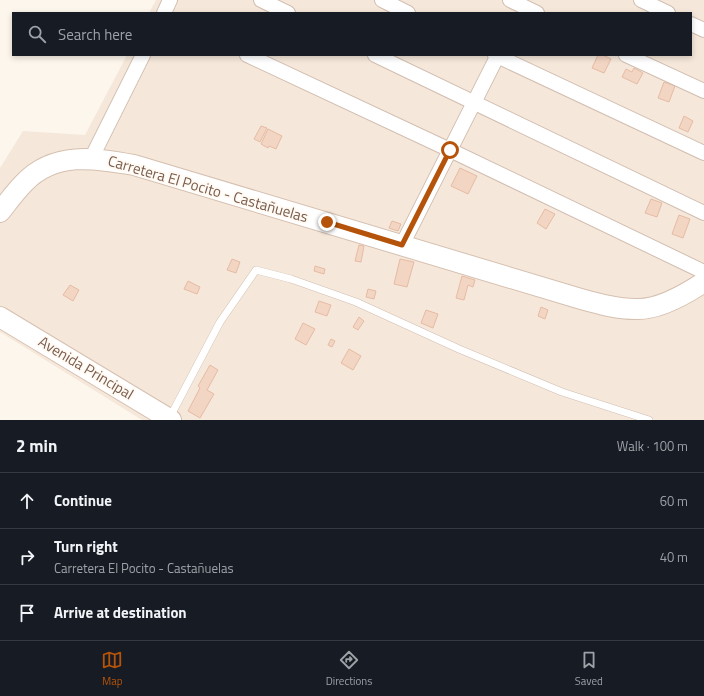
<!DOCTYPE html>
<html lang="en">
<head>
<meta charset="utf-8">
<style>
  :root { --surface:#171b24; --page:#20242c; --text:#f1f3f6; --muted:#9ea1a6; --line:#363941; --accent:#b45309 }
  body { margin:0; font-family:"Titillium Web",sans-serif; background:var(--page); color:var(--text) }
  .stop { position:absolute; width:12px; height:12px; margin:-9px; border:3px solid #b45309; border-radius:50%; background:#fff }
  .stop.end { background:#b45309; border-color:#fff; box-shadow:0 1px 4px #0008 }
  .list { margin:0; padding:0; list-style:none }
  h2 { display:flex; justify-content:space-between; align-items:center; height:52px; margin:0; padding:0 16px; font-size:17px }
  h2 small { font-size:13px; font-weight:400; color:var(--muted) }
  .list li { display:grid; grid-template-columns:26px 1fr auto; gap:12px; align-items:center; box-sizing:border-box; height:56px; padding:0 16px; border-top:1px solid var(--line) }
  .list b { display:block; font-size:15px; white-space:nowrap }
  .list p { margin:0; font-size:13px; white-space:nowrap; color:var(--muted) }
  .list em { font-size:13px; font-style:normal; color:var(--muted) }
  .icon { flex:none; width:22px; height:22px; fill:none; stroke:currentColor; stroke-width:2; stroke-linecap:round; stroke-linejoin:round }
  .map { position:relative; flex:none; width:704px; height:420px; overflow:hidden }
  .search { position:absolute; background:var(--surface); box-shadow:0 2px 6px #0003; left:12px; right:12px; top:12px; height:44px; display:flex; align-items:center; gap:10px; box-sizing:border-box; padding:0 14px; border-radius:0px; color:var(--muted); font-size:15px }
  .sheet { height:220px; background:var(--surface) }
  nav { display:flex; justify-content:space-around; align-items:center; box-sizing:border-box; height:56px; border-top:1px solid var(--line); background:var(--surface); font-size:11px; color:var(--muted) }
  nav a { display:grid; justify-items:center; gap:2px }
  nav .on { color:var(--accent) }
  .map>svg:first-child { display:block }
</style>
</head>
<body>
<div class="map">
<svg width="704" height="420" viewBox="0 0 704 420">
  <rect width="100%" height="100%" fill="#fdf6ec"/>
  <path fill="#f5e8da" d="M 156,0 L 704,0 L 704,420 L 142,420 L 0,332 L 0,168 L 23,131 L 85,135 L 127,55 L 691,55 L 691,13 L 149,13 Z"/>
  <path fill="#f3d5c3" stroke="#e6bba3" d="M 598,55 L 603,55 L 611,59 L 604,73 L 592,68 Z
    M 634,68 L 643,73 L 637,84 L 622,77 L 626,69 L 632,72 Z
    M 664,82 L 675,86 L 669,102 L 658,98 Z
    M 684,116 L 693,121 L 688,132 L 679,128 Z
    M 261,126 L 267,128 L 260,142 L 254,139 Z
    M 268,129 L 282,136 L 276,149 L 269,146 L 268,148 L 261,144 Z
    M 460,168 L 477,176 L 468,194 L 451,186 Z
    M 651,199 L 662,203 L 657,217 L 645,213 Z
    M 545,209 L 555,214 L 546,229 L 537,223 Z
    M 679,215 L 690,219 L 683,238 L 672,234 Z
    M 392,221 L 401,224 L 398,231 L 389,228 Z
    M 359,245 L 364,246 L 361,262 L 355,261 Z
    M 232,259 L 240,262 L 236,273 L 227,270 Z
    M 400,259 L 414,262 L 407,287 L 394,284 Z
    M 315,266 L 325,269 L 324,274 L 314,271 Z
    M 462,276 L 475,280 L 473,287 L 468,285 L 464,300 L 456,298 Z
    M 188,281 L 200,287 L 197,294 L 184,289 Z
    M 70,285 L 79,290 L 73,301 L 63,295 Z
    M 368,289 L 376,291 L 374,299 L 366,297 Z
    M 319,301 L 331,305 L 327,316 L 315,312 Z
    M 541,307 L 548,310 L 545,319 L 538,316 Z
    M 426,310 L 438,314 L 433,328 L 421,323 Z
    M 359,317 L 364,321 L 358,330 L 353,327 Z
    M 303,323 L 315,329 L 306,345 L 295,339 Z
    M 331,339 L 335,341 L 332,347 L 328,345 Z
    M 349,349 L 361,356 L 353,370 L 341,363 Z
    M 210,365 L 218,370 L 207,390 L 214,394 L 200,418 L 188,411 L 200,388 L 198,386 Z"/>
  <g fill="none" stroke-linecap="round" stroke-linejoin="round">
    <g stroke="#d1beb0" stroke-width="8">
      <path id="lane" d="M 170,417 L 220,322 L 256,270 L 291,279 L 356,302 L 459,349 L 562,392 L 649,420"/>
    </g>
    <g stroke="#d1beb0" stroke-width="16">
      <path id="street" d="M 261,0 L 288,13
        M 382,0 L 408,13
        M 510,0 L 537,13
        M 641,0 L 668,13
        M 164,13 L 170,0
        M 691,24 L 704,30
        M 247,55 L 450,150 L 704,272
        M 375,55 L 704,213
        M 495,55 L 704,153
        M 626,55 L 704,91
        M 91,159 L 143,55
        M 402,245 L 498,55"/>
    </g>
    <g stroke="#d6c0b0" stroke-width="22">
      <path id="secondary" d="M 0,212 C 8,202 15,192 24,183 C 54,151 95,158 134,165 L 581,299 C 599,304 617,309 636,309 C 658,310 686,294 704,282
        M 0,317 L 171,420"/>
    </g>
    <use href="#lane" stroke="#fff" stroke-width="7"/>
    <use href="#street" stroke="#fff" stroke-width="14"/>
    <use href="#secondary" stroke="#fff" stroke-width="20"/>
  </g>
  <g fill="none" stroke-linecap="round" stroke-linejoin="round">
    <path stroke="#b45309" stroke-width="5" d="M 327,222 L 402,245 L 450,150"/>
  </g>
  <g text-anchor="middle" stroke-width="4" stroke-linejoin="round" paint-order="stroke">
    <g font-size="15" fill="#7a5c4d" stroke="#fffaf3">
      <text transform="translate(208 189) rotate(16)" y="5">Carretera El Pocito - Castañuelas</text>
      <text transform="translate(86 368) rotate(31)" y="5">Avenida Principal</text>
    </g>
  </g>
</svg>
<div class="stop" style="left:450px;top:150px"></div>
<div class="stop end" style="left:327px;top:222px"></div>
<div class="search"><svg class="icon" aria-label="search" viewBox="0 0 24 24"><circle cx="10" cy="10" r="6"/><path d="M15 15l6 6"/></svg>Search here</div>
</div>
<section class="sheet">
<h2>2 min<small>Walk · 100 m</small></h2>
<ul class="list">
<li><svg class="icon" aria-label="ahead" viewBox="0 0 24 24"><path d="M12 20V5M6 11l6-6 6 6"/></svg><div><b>Continue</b></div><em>60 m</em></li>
<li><svg class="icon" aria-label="right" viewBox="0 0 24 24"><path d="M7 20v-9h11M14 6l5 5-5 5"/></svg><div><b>Turn right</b><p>Carretera El Pocito - Castañuelas</p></div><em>40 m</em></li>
<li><svg class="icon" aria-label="arrive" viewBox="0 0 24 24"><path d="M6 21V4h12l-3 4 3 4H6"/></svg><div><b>Arrive at destination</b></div></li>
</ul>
</section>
<nav>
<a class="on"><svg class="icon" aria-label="map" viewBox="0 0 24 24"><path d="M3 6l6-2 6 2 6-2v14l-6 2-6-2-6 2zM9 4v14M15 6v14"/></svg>Map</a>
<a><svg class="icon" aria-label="directions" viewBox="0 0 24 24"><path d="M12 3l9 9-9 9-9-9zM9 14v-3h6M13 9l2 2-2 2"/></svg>Directions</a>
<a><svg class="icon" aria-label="saved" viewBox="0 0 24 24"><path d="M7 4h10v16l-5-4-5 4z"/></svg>Saved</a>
</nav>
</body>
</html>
